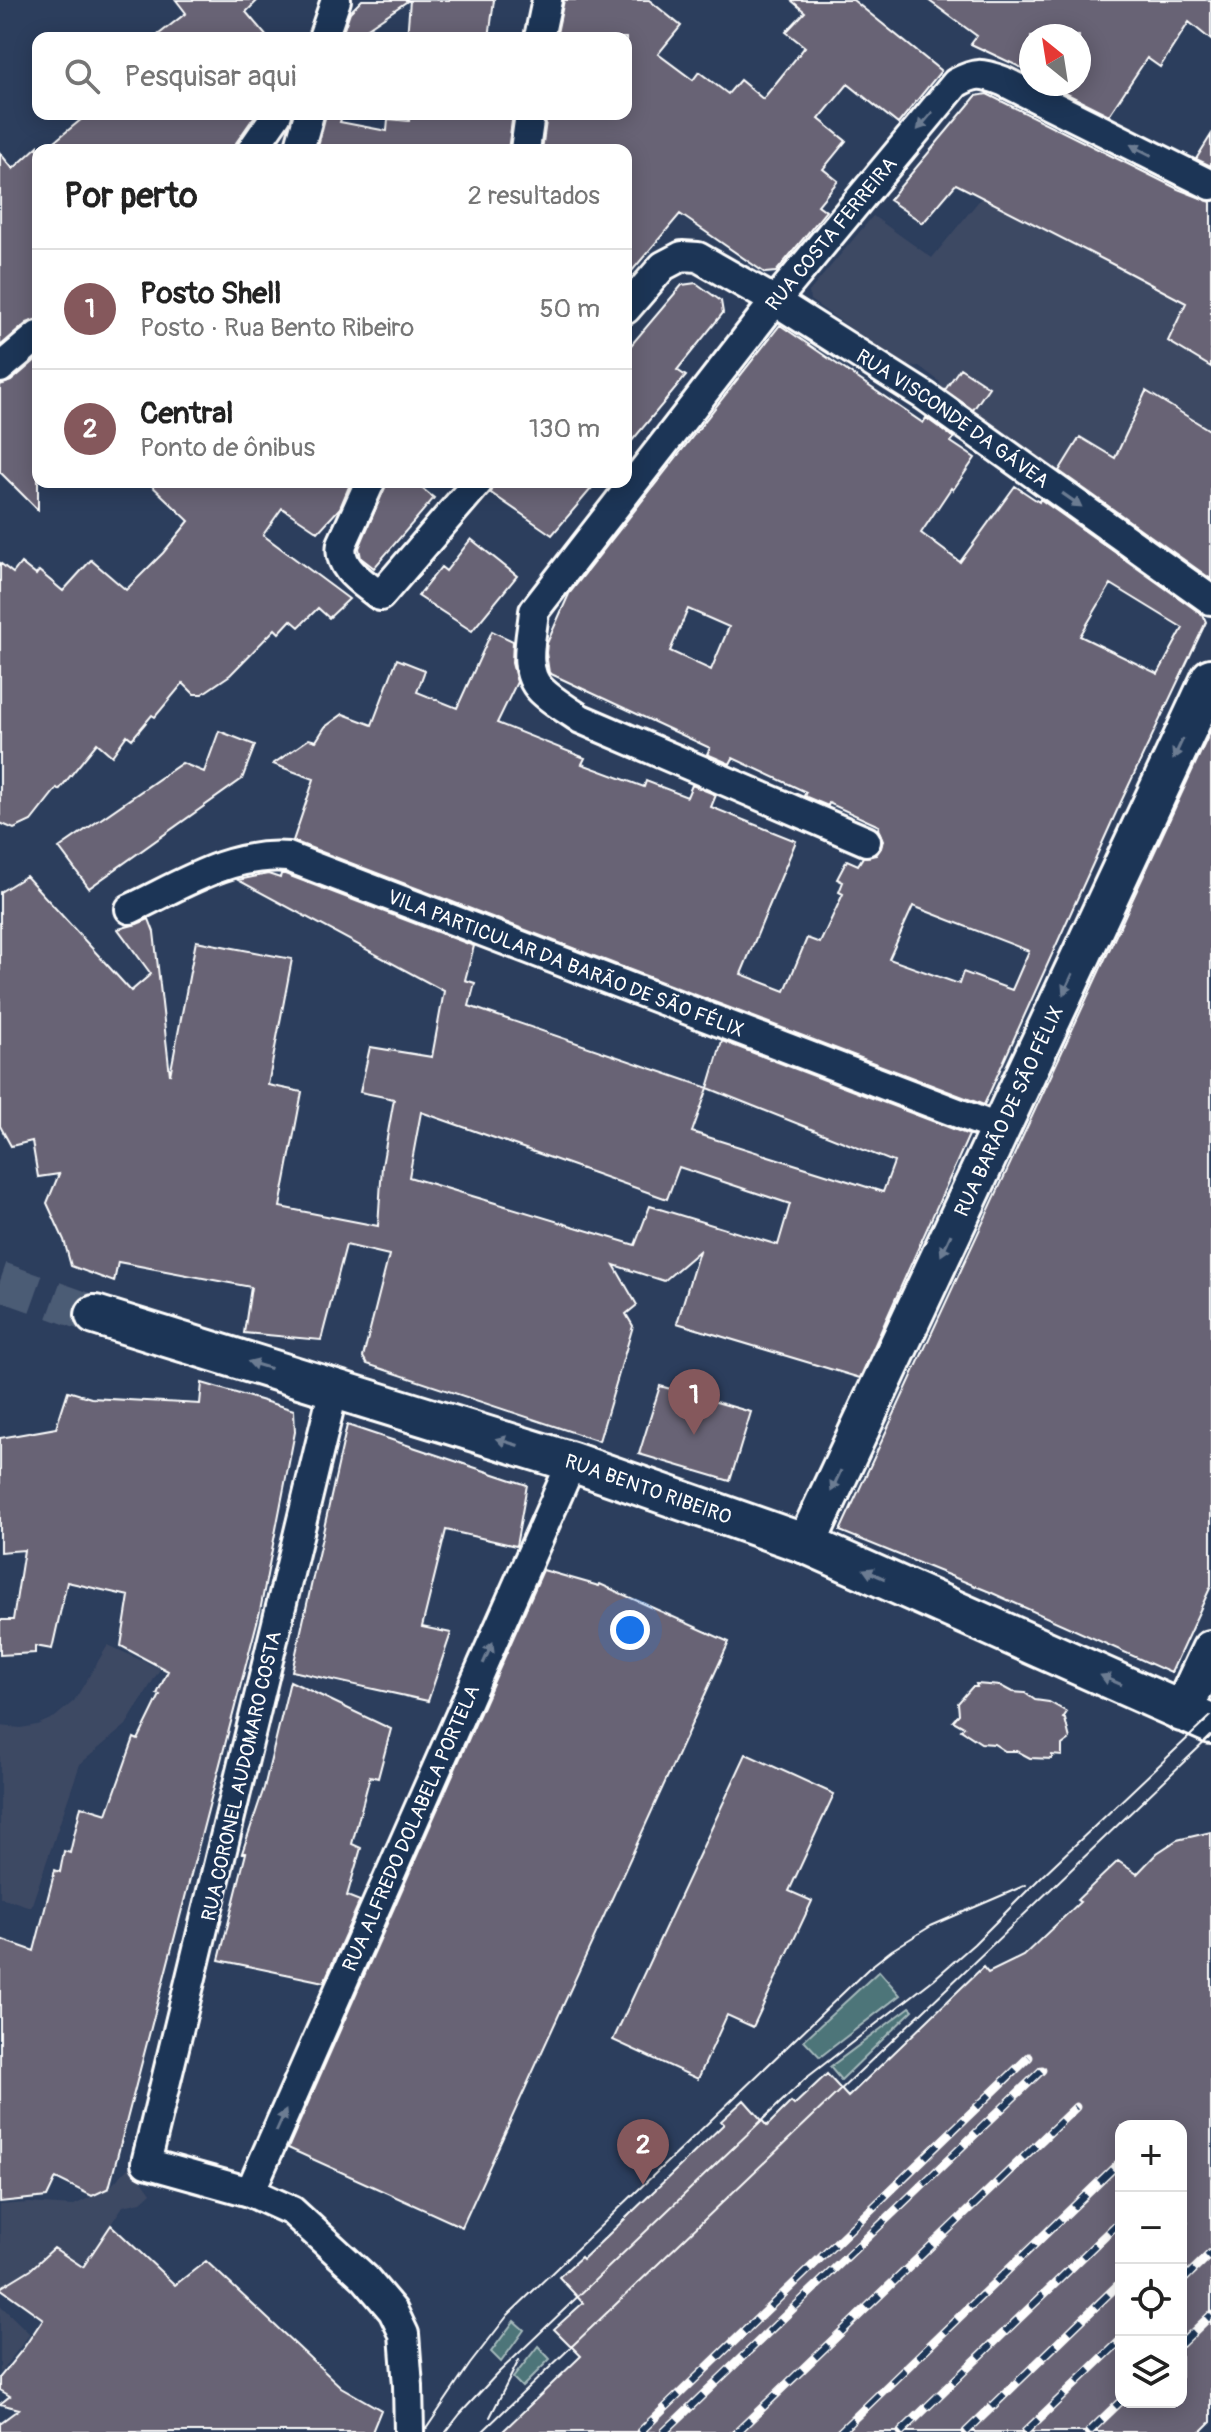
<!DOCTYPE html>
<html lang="pt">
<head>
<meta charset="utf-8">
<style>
  :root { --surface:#fff; --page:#f2f2f2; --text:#222; --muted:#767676; --line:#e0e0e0; --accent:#85585c }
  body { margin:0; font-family:Pangolin,sans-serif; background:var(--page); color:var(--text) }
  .controls { position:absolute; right:24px; bottom:24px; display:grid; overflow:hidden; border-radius:16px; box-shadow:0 4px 20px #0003 }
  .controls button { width:72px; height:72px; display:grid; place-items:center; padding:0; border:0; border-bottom:2px solid var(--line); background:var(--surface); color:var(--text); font:40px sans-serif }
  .compass { position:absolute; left:1019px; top:24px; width:72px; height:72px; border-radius:50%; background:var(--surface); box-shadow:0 4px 20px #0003; rotate:330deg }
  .you { position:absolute; left:630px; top:1630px; width:28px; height:28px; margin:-20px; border:6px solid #fff; border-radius:50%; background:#1a73e8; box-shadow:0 0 0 12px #1a73e833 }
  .badge { display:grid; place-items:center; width:52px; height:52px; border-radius:50%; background:var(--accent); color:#fff; font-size:26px; font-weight:700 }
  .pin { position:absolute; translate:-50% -66px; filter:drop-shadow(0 2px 4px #0008) }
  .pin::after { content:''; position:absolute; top:42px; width:28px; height:24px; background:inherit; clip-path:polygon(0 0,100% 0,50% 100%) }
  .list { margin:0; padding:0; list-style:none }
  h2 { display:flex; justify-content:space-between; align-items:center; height:104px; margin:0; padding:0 32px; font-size:34px }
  h2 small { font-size:26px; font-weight:400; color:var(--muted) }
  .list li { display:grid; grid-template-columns:52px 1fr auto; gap:24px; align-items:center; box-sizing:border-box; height:120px; padding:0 32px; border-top:2px solid var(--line) }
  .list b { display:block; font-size:30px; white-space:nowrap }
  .list p { margin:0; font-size:26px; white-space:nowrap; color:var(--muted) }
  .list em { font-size:26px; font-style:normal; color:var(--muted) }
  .icon { flex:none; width:44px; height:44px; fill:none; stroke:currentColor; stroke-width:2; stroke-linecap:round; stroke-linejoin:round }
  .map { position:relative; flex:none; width:1211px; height:2432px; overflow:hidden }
  .search { position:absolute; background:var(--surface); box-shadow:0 4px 20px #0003; left:32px; top:32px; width:600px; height:88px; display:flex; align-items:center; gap:20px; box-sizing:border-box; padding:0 28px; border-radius:16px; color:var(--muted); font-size:30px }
  .panel { position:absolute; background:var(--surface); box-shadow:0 4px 20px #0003; left:32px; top:144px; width:600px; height:344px; border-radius:16px }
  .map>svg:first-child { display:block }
</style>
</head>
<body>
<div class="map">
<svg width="1211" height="2432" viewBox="0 0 1211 2432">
  <rect width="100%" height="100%" fill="#2c3e5d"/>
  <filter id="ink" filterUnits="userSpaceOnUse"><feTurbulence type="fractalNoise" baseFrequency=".0125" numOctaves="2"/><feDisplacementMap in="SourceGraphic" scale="16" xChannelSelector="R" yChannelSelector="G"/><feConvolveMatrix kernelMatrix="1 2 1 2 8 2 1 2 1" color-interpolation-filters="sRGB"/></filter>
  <g filter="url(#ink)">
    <path fill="#3e4964" d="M 982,197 L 1186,303 L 1168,341 L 1211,367 L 1211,431 L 1146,391 L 1115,458 L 1080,437 L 1059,471 L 943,392 L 939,381 L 919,366 L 907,367 L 810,300 L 809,292 L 873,216 L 932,258 Z
      M 108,1645 L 160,1669 L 126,1725 L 80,1764 L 31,1907 L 0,1897 L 0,1726 L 21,1728 L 37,1725 L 55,1717 L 74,1701 Z
      M 131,2165 L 151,2193 L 141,2202 L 123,2206 L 86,2262 L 75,2263 L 52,2251 L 27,2273 L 0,2288 L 0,2205 L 29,2203 L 72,2206 L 108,2189 Z
      M 0,2305 L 30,2334 L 0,2373 Z"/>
    <path fill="#4d7579" stroke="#a6babc" stroke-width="2" d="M 879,1971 L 900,1995 L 820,2057 L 804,2040 Z
      M 910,2007 L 913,2010 L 841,2080 L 830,2067 Z
      M 514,2321 L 524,2330 L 501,2362 L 491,2352 Z
      M 538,2346 L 550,2359 L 522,2387 L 513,2378 Z"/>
    <path fill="#686475" stroke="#fff" stroke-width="2" fill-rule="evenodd" d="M 176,0 L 258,0 L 246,12 L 268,38 L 154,38 L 186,13 Z
      M 362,0 L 409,0 L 353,38 L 341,38 L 350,12 Z
      M 410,0 L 494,0 L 489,38 L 407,38 Z
      M 564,0 L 649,0 L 681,26 L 658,54 L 693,80 L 699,72 L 728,94 L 740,80 L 763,99 L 805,47 L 786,32 L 805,12 L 791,0 L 853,0 L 941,71 L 898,124 L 848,84 L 819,119 L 846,141 L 823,169 L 838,181 L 818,205 L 826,211 L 776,272 L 765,273 L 680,214 L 626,278 L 626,150 L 542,150 L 547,114 L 626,114 L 626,38 L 556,38 Z
      M 928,0 L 1211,0 L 1211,40 L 1189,22 L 1160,67 L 1147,58 L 1109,115 L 1047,84 L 1079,84 L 1079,36 L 1031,36 L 1031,59 L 1024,69 L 971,44 L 977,36 Z
      M 987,94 L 1178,189 L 1211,202 L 1211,367 L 1168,341 L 1186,303 L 1114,265 L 956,184 L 923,223 L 889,200 L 976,96 Z
      M 88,114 L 256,114 L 231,150 L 44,150 Z
      M 326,114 L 342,116 L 340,122 L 387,131 L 388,119 L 409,121 L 410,114 L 513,114 L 508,150 L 317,150 Z
      M 1211,135 L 1211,166 L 1196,159 Z
      M 38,146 L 38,319 L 27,323 L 0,346 L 0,153 L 13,169 Z
      M 696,283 L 721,301 L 723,313 L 677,370 L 686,376 L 626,448 L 626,351 L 682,285 Z
      M 780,325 L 923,423 L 926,418 L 954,438 L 951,442 L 975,458 L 953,490 L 951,488 L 921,533 L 960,562 L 1015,486 L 1039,502 L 1040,499 L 1203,615 L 1206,622 L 1119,806 L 984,1105 L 293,841 L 314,779 L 273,764 L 309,739 L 316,741 L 325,727 L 343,714 L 372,725 L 397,659 L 425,670 L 417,692 L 457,708 L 492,631 L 513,641 L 512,663 L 517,682 L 497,723 L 585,758 L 582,764 L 644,787 L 646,781 L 687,797 L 692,785 L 716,795 L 711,807 L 796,841 L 741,974 L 785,991 L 807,938 L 820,943 L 843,894 L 839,892 L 843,882 L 837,879 L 847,860 L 858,865 L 863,857 L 876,855 L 881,848 L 883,840 L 878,829 L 879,826 L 829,803 L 828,806 L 804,796 L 806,792 L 733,758 L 730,764 L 707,754 L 710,748 L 549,673 L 546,653 L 547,643 L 569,594 ZM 1111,584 L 1183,628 L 1158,674 L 1080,636 ZM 688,609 L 729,627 L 711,670 L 670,651 ZM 913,906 L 1029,951 L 1012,990 L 963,972 L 959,984 L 889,959 Z
      M 38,358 L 38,510 L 0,472 L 0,385 L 11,381 Z
      M 960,368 L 989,387 L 973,410 L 945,390 Z
      M 1146,391 L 1211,431 L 1211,579 L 1059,471 L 1080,437 L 1115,458 Z
      M 148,482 L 351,482 L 340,508 L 318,532 L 282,508 L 263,535 L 349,599 L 329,618 L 318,608 L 299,627 L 291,620 L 279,633 L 275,629 L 230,675 L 202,694 L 194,694 L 183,683 L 155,717 L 152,715 L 132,739 L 127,735 L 112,756 L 97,743 L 59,790 L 57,788 L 31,821 L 14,829 L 0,823 L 0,563 L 13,573 L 21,563 L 36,575 L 39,571 L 63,591 L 91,560 L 126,590 L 163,553 L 189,521 Z
      M 387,482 L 414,482 L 434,498 L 374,568 L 361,558 L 359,548 Z
      M 495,482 L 597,482 L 552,535 L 491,493 Z
      M 471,539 L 517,576 L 472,631 L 418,596 L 441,567 L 446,571 Z
      M 1211,730 L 1211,1586 L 1171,1673 L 990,1592 L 840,1531 Z
      M 219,731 L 255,745 L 242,779 L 89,888 L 59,848 L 182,763 L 204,772 Z
      M 268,874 L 280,878 L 281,874 L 285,874 L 474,946 L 465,980 L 475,983 L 469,1006 L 708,1088 L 722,1041 L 969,1135 L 860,1378 L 677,1323 L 699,1251 L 664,1281 L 614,1265 L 637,1305 L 626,1314 L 633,1326 L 599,1441 L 367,1364 L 363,1357 L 389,1255 L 346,1245 L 321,1340 L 244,1333 L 251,1287 L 118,1262 L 114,1282 L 71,1266 L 64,1240 L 47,1203 L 59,1174 L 38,1177 L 32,1141 L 11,1146 L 0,1126 L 0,892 L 26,876 L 131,991 L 151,974 L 118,929 L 137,924 L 149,919 L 154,932 L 170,1075 L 196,941 L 292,959 L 268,1085 L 302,1092 L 280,1207 L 378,1226 L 382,1166 L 394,1099 L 360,1092 L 370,1047 L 432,1057 L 444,991 L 238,880 ZM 708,1088 L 894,1162 L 883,1192 L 692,1132 ZM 421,1112 L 667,1199 L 679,1167 L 790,1204 L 778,1245 L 650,1206 L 635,1245 L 409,1177 Z
      M 202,1383 L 294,1410 L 295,1432 L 260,1611 L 109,2188 L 92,2196 L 56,2178 L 47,2197 L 0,2202 L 0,1939 L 34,1951 L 55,1870 L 60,1872 L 64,1851 L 70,1853 L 81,1806 L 107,1814 L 134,1738 L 138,1740 L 160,1695 L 157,1694 L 168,1671 L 121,1646 L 129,1596 L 67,1582 L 52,1649 L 35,1646 L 35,1653 L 0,1655 L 0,1620 L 13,1620 L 24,1550 L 0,1552 L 0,1438 L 56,1428 L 68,1391 L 91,1398 L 200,1404 Z
      M 660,1386 L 751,1412 L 730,1481 L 639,1454 Z
      M 347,1425 L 527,1485 L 516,1546 L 446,1530 L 422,1627 L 451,1633 L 428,1701 L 292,1671 Z
      M 543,1570 L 599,1586 L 600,1584 L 729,1642 L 462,2227 L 288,2148 Z
      M 290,1681 L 391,1729 L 378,1778 L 370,1776 L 352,1844 L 361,1848 L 347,1896 L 360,1901 L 324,1982 L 219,1960 L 246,1853 L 242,1853 L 264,1788 Z
      M 976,1684 L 1001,1686 L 1012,1692 L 1025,1693 L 1035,1700 L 1049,1702 L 1067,1712 L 1063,1718 L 1065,1719 L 1070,1739 L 1062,1745 L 1062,1756 L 1052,1755 L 1052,1759 L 1030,1758 L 1017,1751 L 1005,1751 L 994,1744 L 981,1743 L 961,1730 L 964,1727 L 953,1721 L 959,1714 L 958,1703 L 972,1687 L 977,1687 Z
      M 746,1754 L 834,1794 L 789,1891 L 812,1901 L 753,2027 L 727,2015 L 698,2079 L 613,2040 Z
      M 1211,1832 L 1211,2422 L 1201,2432 L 502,2432 L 581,2356 L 554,2329 L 583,2303 L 559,2277 L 581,2257 L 583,2259 L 724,2124 L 721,2121 L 744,2100 L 767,2126 L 791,2102 L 794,2105 L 827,2074 L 848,2097 L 983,1967 L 988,1973 L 1023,1956 L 1080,1902 L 1077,1900 L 1118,1861 L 1137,1874 L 1157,1853 L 1177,1840 ZM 1121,2126 L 1181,2126 L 1181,2402 L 1121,2402 Z
      M 111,2225 L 175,2285 L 206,2261 L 341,2387 L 381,2410 L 372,2432 L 0,2432 L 0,2423 L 19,2409 L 0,2404 L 10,2396 L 0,2390 L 0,2377 L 23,2349 L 43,2319 L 0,2288 L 31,2269 L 54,2248 L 83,2267 Z"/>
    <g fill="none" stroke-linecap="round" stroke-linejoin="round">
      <path stroke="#4c5b75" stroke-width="38" stroke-dasharray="38 19" stroke-linecap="butt" d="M 0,1281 L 95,1315"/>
      <g stroke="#fff" stroke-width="34">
        <g id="street">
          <path d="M 323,38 L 336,0"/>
          <path d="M 539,38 L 547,0"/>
          <path d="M 252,150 L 277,114"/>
          <path d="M 299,150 L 309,114"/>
          <path d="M 525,150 L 530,114"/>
          <path id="s1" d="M 626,309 L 663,266 L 682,256 L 698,257 L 775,301 L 925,396 L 1211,600"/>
          <path d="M 0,368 L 38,336"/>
          <path d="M 370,482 L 342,544 C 337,568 363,582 380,596 L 478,482"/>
          <path id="s2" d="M 866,841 L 581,719 C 568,710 552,701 541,690 C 521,670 532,636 534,611 L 775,301 L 956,83 C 976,72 981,73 1003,81 L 1211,185"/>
          <path id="s3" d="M 130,909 C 181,885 231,852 288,857 L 1000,1129"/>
          <path d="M 334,1388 L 146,2163 L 250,2192 L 292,2211 L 365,2278 L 393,2311 L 404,2334 L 408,2386 L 409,2432"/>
          <path id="s4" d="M 250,2192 L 572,1462"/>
        </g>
      </g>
      <g stroke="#fff" stroke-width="44">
        <g id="secondary">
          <path id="s5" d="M 95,1315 L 572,1462 L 806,1544 L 1211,1724"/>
          <path id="s6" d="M 806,1544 L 1211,678"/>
          <path d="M 1182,1712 L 1211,1650"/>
        </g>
      </g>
      <use href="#street" stroke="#1d3557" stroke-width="28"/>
      <use href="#secondary" stroke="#1d3557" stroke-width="38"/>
      <path stroke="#fff" stroke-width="2" d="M 490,2417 L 519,2360
        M 424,2432 L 470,2364 L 508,2315 L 869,1968 L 892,1950 L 931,1926 L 1026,1885
        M 446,2432 L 460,2414 L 498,2373 L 805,2079 L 934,1979 L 974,1944 L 1040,1878 L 1211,1716
        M 482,2432 L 1211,1736"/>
      <g stroke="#fff" stroke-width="9">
        <path id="rail" d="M 1181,2224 L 1184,2222
          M 1181,2282 L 1211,2253
          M 1181,2344 L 1211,2315
          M 640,2432 L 1029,2057
          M 664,2432 L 1042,2070
          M 737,2432 L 1076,2107
          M 840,2432 L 1121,2161
          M 901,2432 L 1121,2220
          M 966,2432 L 1121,2282
          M 1025,2432 L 1121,2340
          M 1089,2432 L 1121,2401"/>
      </g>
      <use href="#rail" stroke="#1d3557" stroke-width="6" stroke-dasharray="18" stroke-linecap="butt"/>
    </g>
    <defs><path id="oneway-solid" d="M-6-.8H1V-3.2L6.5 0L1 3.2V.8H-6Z" transform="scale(2)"/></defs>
    <g fill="#6c7c92">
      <use href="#oneway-solid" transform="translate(925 121) rotate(130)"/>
      <use href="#oneway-solid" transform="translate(1141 150) rotate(-153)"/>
      <use href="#oneway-solid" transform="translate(1072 500) rotate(35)"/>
      <use href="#oneway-solid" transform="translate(1178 749) rotate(115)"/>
      <use href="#oneway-solid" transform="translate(1068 984) rotate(115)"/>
      <use href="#oneway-solid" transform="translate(946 1245) rotate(115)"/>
      <use href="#oneway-solid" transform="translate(259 1365) rotate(-163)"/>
      <use href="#oneway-solid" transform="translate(507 1442) rotate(-163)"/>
      <use href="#oneway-solid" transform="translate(836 1481) rotate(115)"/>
      <use href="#oneway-solid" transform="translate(874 1574) rotate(-156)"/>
      <use href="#oneway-solid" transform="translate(488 1653) rotate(-66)"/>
      <use href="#oneway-solid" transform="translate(1111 1680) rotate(-156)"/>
      <use href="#oneway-solid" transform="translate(281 2121) rotate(-66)"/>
    </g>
  </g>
  <g text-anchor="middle" stroke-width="6" stroke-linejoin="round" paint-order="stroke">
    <g font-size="20" fill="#fff" stroke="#1d3557">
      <text dy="7" stroke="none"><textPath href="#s2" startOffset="922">RUA COSTA FERREIRA</textPath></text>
      <text dy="7" stroke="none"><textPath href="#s1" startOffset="396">RUA VISCONDE DA GÁVEA</textPath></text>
      <text dy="7" stroke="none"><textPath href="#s3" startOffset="466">VILA PARTICULAR DA BARÃO DE SÃO FÉLIX</textPath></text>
      <text dy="7" stroke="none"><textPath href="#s6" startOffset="478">RUA BARÃO DE SÃO FÉLIX</textPath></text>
      <text dy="7" stroke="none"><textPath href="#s5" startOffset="580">RUA BENTO RIBEIRO</textPath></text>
      <text transform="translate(241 1776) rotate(-77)" y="7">RUA CORONEL AUDOMARO COSTA</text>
      <text dy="7" stroke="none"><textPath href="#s4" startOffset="398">RUA ALFREDO DOLABELA PORTELA</textPath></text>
    </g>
  </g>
</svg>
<div class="controls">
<button>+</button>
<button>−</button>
<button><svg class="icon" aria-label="locate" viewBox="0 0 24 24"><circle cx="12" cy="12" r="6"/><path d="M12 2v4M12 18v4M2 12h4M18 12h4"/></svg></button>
<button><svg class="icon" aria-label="layers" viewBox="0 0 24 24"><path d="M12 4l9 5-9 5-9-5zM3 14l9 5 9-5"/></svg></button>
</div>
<svg class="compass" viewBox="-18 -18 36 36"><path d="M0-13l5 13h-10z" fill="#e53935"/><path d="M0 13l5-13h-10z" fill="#767676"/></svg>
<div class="you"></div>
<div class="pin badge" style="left:694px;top:1435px">1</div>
<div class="pin badge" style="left:643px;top:2185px">2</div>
<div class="search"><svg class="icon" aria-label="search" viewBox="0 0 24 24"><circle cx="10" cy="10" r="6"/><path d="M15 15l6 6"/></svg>Pesquisar aqui</div>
<section class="panel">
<h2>Por perto<small>2 resultados</small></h2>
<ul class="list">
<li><span class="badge">1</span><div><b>Posto Shell</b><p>Posto · Rua Bento Ribeiro</p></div><em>50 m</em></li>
<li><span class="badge">2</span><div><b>Central</b><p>Ponto de ônibus</p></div><em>130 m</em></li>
</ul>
</section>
</div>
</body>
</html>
